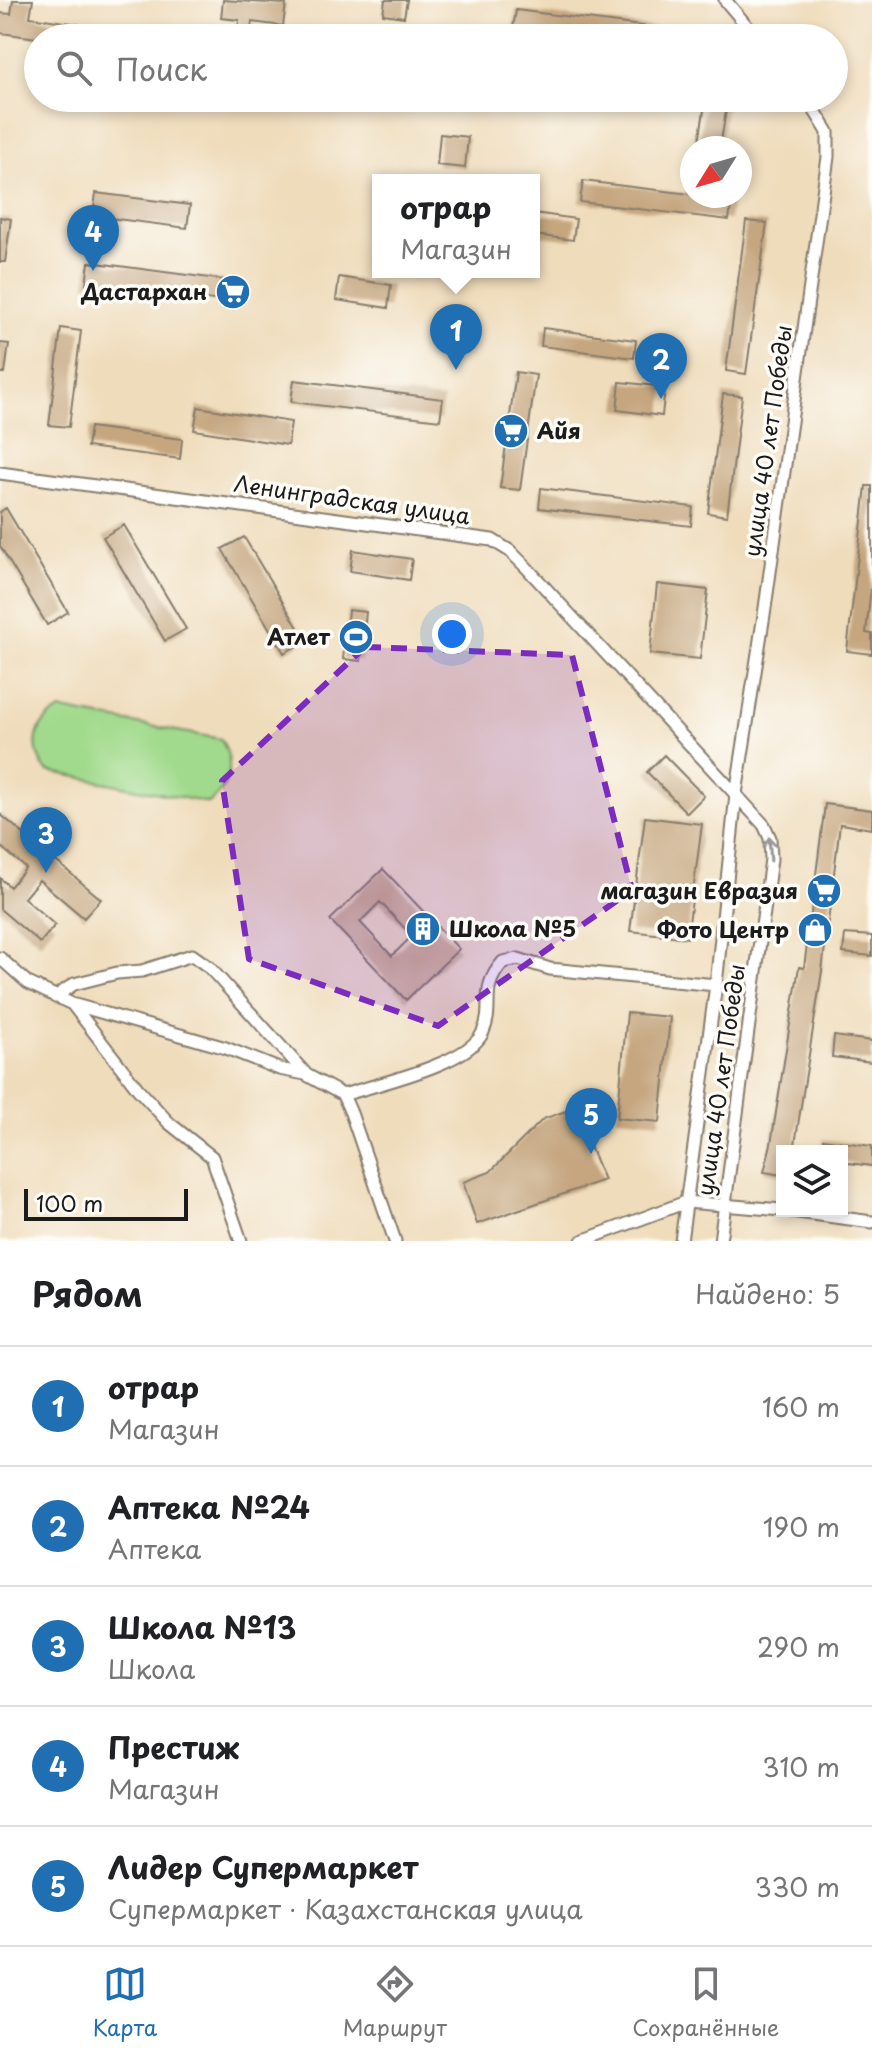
<!DOCTYPE html>
<html lang="ru">
<head>
<meta charset="utf-8">
<style>
  :root { --surface:#fff; --page:#f6f6f6; --text:#202124; --muted:#757577; --line:#e0e0e0; --accent:#1f6fb2 }
  body { margin:0; font-family:"Playpen Sans",sans-serif; background:var(--page); color:var(--text) }
  .controls { position:absolute; right:24px; bottom:24px; display:grid; overflow:hidden; border-radius:0px; box-shadow:0 4px 12px #0003 }
  .controls button { width:72px; height:72px; display:grid; place-items:center; padding:0; border:0; border-bottom:2px solid var(--line); background:var(--surface); color:var(--text); font:40px sans-serif }
  .compass { position:absolute; left:680px; top:136px; width:72px; height:72px; border-radius:50%; background:var(--surface); box-shadow:0 4px 12px #0003; rotate:233deg }
  .scale { position:absolute; left:24px; bottom:20px; width:164px; box-sizing:border-box; padding-left:8px; border:4px solid #1c1c1c; border-top:0; font-size:22px; line-height:28px; white-space:nowrap; color:#1c1c1c; -webkit-text-stroke:6px #fdfcf7; paint-order:stroke }
  .you { position:absolute; left:452px; top:634px; width:28px; height:28px; margin:-20px; border:6px solid #fff; border-radius:50%; background:#1a73e8; box-shadow:0 0 0 12px #1a73e833 }
  .badge { display:grid; place-items:center; width:52px; height:52px; border-radius:50%; background:var(--accent); color:#fff; font-size:26px; font-weight:700 }
  .pin { position:absolute; translate:-50% -66px; filter:drop-shadow(0 2px 4px #0008) }
  .pin::after { content:''; position:absolute; top:42px; width:28px; height:24px; background:inherit; clip-path:polygon(0 0,100% 0,50% 100%) }
  .popup { position:absolute; left:372px; top:174px; width:168px; height:104px; box-sizing:border-box; display:grid; place-content:center; border-radius:0px; background:var(--surface); filter:drop-shadow(0 2px 6px #0005); font-size:26px; white-space:nowrap; color:var(--muted) }
  .popup b { font-size:30px; color:var(--text) }
  .popup::after { content:''; position:absolute; left:50%; top:100%; margin-left:-16px; border:16px solid transparent; border-top-color:var(--surface) }
  .list { margin:0; padding:0; list-style:none }
  h2 { display:flex; justify-content:space-between; align-items:center; height:104px; margin:0; padding:0 32px; font-size:34px }
  h2 small { font-size:26px; font-weight:400; color:var(--muted) }
  .list li { display:grid; grid-template-columns:52px 1fr auto; gap:24px; align-items:center; box-sizing:border-box; height:120px; padding:0 32px; border-top:2px solid var(--line) }
  .list b { display:block; font-size:30px; white-space:nowrap }
  .list p { margin:0; font-size:26px; white-space:nowrap; color:var(--muted) }
  .list em { font-size:26px; font-style:normal; color:var(--muted) }
  .icon { flex:none; width:44px; height:44px; fill:none; stroke:currentColor; stroke-width:2; stroke-linecap:round; stroke-linejoin:round }
  .map { position:relative; flex:none; width:872px; height:1241px; overflow:hidden }
  .search { position:absolute; background:var(--surface); box-shadow:0 4px 12px #0003; left:24px; right:24px; top:24px; height:88px; display:flex; align-items:center; gap:20px; box-sizing:border-box; padding:0 28px; border-radius:44px; color:var(--muted); font-size:30px }
  .sheet { height:704px; background:var(--surface) }
  nav { display:flex; justify-content:space-around; align-items:center; box-sizing:border-box; height:112px; border-top:2px solid var(--line); background:var(--surface); font-size:22px; color:var(--muted) }
  nav a { display:grid; justify-items:center; gap:4px }
  nav .on { color:var(--accent) }
  .map>svg:first-child { display:block }
</style>
</head>
<body>
<div class="map">
<svg width="872" height="1241" viewBox="0 0 872 1241">
  <rect width="100%" height="100%" fill="#fdfcf7"/>
  <filter id="ink" filterUnits="userSpaceOnUse"><feTurbulence type="fractalNoise" baseFrequency=".0125" numOctaves="2"/><feDisplacementMap in="SourceGraphic" scale="16" xChannelSelector="R" yChannelSelector="G"/><feConvolveMatrix kernelMatrix="1 2 1 2 8 2 1 2 1" color-interpolation-filters="sRGB"/></filter>
  <filter id="wash" filterUnits="userSpaceOnUse"><feTurbulence type="fractalNoise" baseFrequency=".006" numOctaves="4" result="noise"/><feDisplacementMap in="SourceGraphic" scale="32" xChannelSelector="R" yChannelSelector="G"/><feGaussianBlur stdDeviation="1.8" result="paint"/><feColorMatrix in="noise" values="0 0 0 0 0 0 0 0 0 0 0 0 0 0 0 0 0 1.4 0 .05"/><feComposite in="paint" operator="in"/></filter>
  <g filter="url(#wash)">
    <rect width="100%" height="100%" fill="#efdcbb"/>
    <path fill="#a1da8c" stroke="#5e7b54" stroke-width="2" d="M 61,710 L 221,739 C 235,763 231,786 209,803 L 47,771 C 29,748 34,722 61,710 Z"/>
    <g id="blocks">
      <path fill="#c5a67f" fill-rule="evenodd" d="M 13,0 L 33,0 L 30,17 L 79,24 L 77,38 L 37,38 L 0,33 L 0,13 L 11,14 Z
        M 223,0 L 286,4 L 283,26 L 252,22 L 250,38 L 237,38 L 239,20 L 221,18 Z
        M 385,0 L 407,0 L 404,17 L 383,14 Z
        M 516,10 L 689,32 L 688,38 L 543,38 L 512,34 Z
        M 706,98 L 728,98 L 720,148 L 698,148 Z
        M 440,134 L 468,137 L 465,168 L 437,165 Z
        M 583,181 L 732,199 L 729,220 L 580,202 Z
        M 96,193 L 190,205 L 187,228 L 93,216 Z
        M 534,213 L 576,219 L 573,240 L 534,235 Z
        M 0,217 L 11,219 L 5,262 L 0,262 Z
        M 746,221 L 767,223 L 746,374 L 726,371 Z
        M 89,262 L 240,282 L 237,303 L 86,284 Z
        M 339,277 L 391,285 L 388,308 L 336,300 Z
        M 61,328 L 81,331 L 69,427 L 49,425 Z
        M 543,328 L 636,340 L 634,358 L 541,346 Z
        M 0,343 L 9,344 L 5,373 L 0,373 Z
        M 516,372 L 536,375 L 520,490 L 500,488 Z
        M 294,380 L 443,399 L 440,420 L 291,402 Z
        M 620,382 L 665,387 L 662,416 L 617,410 Z
        M 723,394 L 742,396 L 727,516 L 708,513 Z
        M 198,407 L 291,422 L 288,445 L 194,430 Z
        M 90,427 L 182,439 L 180,459 L 87,447 Z
        M 866,486 L 872,486 L 872,578 L 866,633 L 872,634 L 872,654 L 847,651 Z
        M 541,488 L 693,507 L 691,526 L 539,508 Z
        M 6,508 L 68,612 L 47,625 L 0,546 L 0,512 Z
        M 124,525 L 186,629 L 165,641 L 103,537 Z
        M 244,537 L 306,641 L 284,653 L 222,549 Z
        M 353,550 L 412,559 L 409,580 L 350,571 Z
        M 657,584 L 708,590 L 700,659 L 650,654 Z
        M 348,610 L 366,612 L 361,661 L 343,659 Z
        M 664,755 L 704,796 L 687,813 L 647,772 Z
        M 825,804 L 872,810 L 872,829 L 840,824 L 822,971 L 794,1151 L 782,1151 L 782,1175 L 764,1172 L 771,1144 L 799,967 L 804,968 Z
        M 0,814 L 101,899 L 84,918 L 39,880 L 24,898 L 55,925 L 40,943 L 0,909 L 0,878 L 10,887 L 26,868 L 0,846 Z
        M 645,817 L 702,824 L 687,938 L 630,931 Z
        M 383,869 L 459,949 L 406,1000 L 330,920 ZM 380,902 L 412,936 L 392,956 L 360,922 Z
        M 845,934 L 872,936 L 872,956 L 843,953 Z
        M 627,1013 L 670,1017 L 660,1122 L 617,1118 Z
        M 834,1036 L 872,1041 L 872,1062 L 832,1057 Z
        M 574,1108 L 604,1180 L 477,1224 L 463,1182 L 490,1172 L 543,1119 Z
        M 823,1139 L 872,1146 L 872,1166 L 842,1162 L 842,1151 L 822,1151 Z"/>
    </g>
  </g>
  <g filter="url(#ink)">
    <use href="#blocks" fill-opacity="0" stroke="#867c6c" stroke-width="2"/>
    <g fill="none" stroke-linecap="round" stroke-linejoin="round">
      <g stroke="#867c6c" stroke-width="15">
        <path id="minor" d="M 725,0 L 757,38
          M 0,473 L 492,540 L 510,551 L 526,567 L 764,825 L 770,838 L 771,859 L 720,1241
          M 0,958 L 28,983 L 72,1004 L 226,1048 L 279,1069 L 305,1074 L 343,1095 L 351,1113 L 395,1241
          M 55,997 L 74,984 L 117,973 L 142,971 L 192,955 L 209,967 L 305,1073
          M 72,1004 L 138,1089 L 169,1123 L 212,1157 L 241,1241
          M 343,1095 C 377,1084 469,1064 483,1032 C 495,1006 478,990 503,962 L 518,959 L 550,969 L 716,985
          M 790,1211 L 872,1222
          M 582,1241 L 686,1202 L 782,1210
          M 681,1241 L 716,985 L 736,794 L 765,608 L 828,157 L 828,132 L 807,98"/>
      </g>
      <use href="#minor" stroke="#fff" stroke-width="11"/>
    </g>
    <defs><path id="oneway-shaft" d="M-6 0H5M1.5-3L5.5 0L1.5 3" fill="none" stroke-width="1.6" stroke-linecap="round" stroke-linejoin="round" transform="scale(2)"/></defs>
    <use stroke="#999" href="#oneway-shaft" transform="translate(770 849) rotate(-94)"/>
  </g>
  <path fill="#7b2cbf" fill-opacity="0.2" stroke="#7b2cbf" stroke-width="6" stroke-dasharray="16 10" stroke-linejoin="round" d="M 365,647 L 572,655 L 632,890 L 438,1026 L 249,959 L 222,781 Z"/>
  <defs>
    <g id="supermarket-disc" transform="scale(1.8)"><circle r="9.5" fill="#1f6fb2" stroke="#fdfcf7"/><path d="M-6-5.5h2.5l.6 2H6L4.5 2H-2.5L-4.4-4H-6ZM-1.5 3.2a1.3 1.3 0 1 0 .1 0ZM3 3.2a1.3 1.3 0 1 0 .1 0Z" fill="#fff"/></g>
    <g id="stadium-disc" transform="scale(1.8)"><circle r="9.5" fill="#1f6fb2" stroke="#fdfcf7"/><path d="M0-5a6.5 5 0 1 0 0 10a6.5 5 0 1 0 0-10ZM-3.5-1.8h7v3.6h-7Z" fill="#fff"/></g>
    <g id="building-disc" transform="scale(1.8)"><circle r="9.5" fill="#1f6fb2" stroke="#fdfcf7"/><path d="M-4-6H4V6H1V3H-1V6H-4ZM-2.5-4.3h1.7v1.8h-1.7ZM.8-4.3h1.7v1.8H.8ZM-2.5-1h1.7V.8h-1.7ZM.8-1h1.7V.8H.8Z" fill="#fff"/></g>
    <g id="shop-disc" transform="scale(1.8)"><circle r="9.5" fill="#1f6fb2" stroke="#fdfcf7"/><path d="M-5-2.5h2.3a2.7 3.5 0 0 1 5.4 0H5L5.5 6h-11ZM-1.5-2.5h3a1.5 2.3 0 0 0-3 0Z" fill="#fff"/></g>
  </defs>
  <g fill-rule="evenodd">
    <use href="#supermarket-disc" x="233" y="292"/>
    <use href="#supermarket-disc" x="511" y="431"/>
    <use href="#stadium-disc" x="356" y="637"/>
    <use href="#supermarket-disc" x="824" y="891"/>
    <use href="#building-disc" x="423" y="929"/>
    <use href="#shop-disc" x="815" y="930"/>
  </g>
  <g text-anchor="middle" stroke-width="7" stroke-linejoin="round" paint-order="stroke">
    <g font-size="22" font-weight="bold" fill="#1c1c1c" stroke="#fdfcf7" text-anchor="end">
      <text x="207" y="300">Дастархан</text>
      <text x="537" y="439" text-anchor="start">Айя</text>
      <text x="330" y="645">Атлет</text>
      <text x="798" y="899">магазин Евразия</text>
      <text x="449" y="937" text-anchor="start">Школа №5</text>
      <text x="789" y="938">Фото Центр</text>
    </g>
    <g font-size="22" fill="#1c1c1c" stroke="#fdfcf7">
      <text transform="translate(768 441) rotate(-82)" y="8">улица 40 лет Победы</text>
      <text transform="translate(352 500) rotate(8)" y="8">Ленинградская улица</text>
      <text transform="translate(721 1080) rotate(-82)" y="8">улица 40 лет Победы</text>
    </g>
  </g>
</svg>
<div class="controls">
<button><svg class="icon" aria-label="layers" viewBox="0 0 24 24"><path d="M12 4l9 5-9 5-9-5zM3 14l9 5 9-5"/></svg></button>
</div>
<svg class="compass" viewBox="-18 -18 36 36"><path d="M0-13l5 13h-10z" fill="#e53935"/><path d="M0 13l5-13h-10z" fill="#757577"/></svg>
<div class="scale">100 m</div>
<div class="you"></div>
<div class="pin badge" style="left:456px;top:370px">1</div>
<div class="popup"><b>отрар</b>Магазин</div>
<div class="pin badge" style="left:661px;top:399px">2</div>
<div class="pin badge" style="left:46px;top:873px">3</div>
<div class="pin badge" style="left:93px;top:271px">4</div>
<div class="pin badge" style="left:591px;top:1154px">5</div>
<div class="search"><svg class="icon" aria-label="search" viewBox="0 0 24 24"><circle cx="10" cy="10" r="6"/><path d="M15 15l6 6"/></svg>Поиск</div>
</div>
<section class="sheet">
<h2>Рядом<small>Найдено: 5</small></h2>
<ul class="list">
<li><span class="badge">1</span><div><b>отрар</b><p>Магазин</p></div><em>160 m</em></li>
<li><span class="badge">2</span><div><b>Аптека №24</b><p>Аптека</p></div><em>190 m</em></li>
<li><span class="badge">3</span><div><b>Школа №13</b><p>Школа</p></div><em>290 m</em></li>
<li><span class="badge">4</span><div><b>Престиж</b><p>Магазин</p></div><em>310 m</em></li>
<li><span class="badge">5</span><div><b>Лидер Супермаркет</b><p>Супермаркет · Казахстанская улица</p></div><em>330 m</em></li>
</ul>
</section>
<nav>
<a class="on"><svg class="icon" aria-label="map" viewBox="0 0 24 24"><path d="M3 6l6-2 6 2 6-2v14l-6 2-6-2-6 2zM9 4v14M15 6v14"/></svg>Карта</a>
<a><svg class="icon" aria-label="directions" viewBox="0 0 24 24"><path d="M12 3l9 9-9 9-9-9zM9 14v-3h6M13 9l2 2-2 2"/></svg>Маршрут</a>
<a><svg class="icon" aria-label="saved" viewBox="0 0 24 24"><path d="M7 4h10v16l-5-4-5 4z"/></svg>Сохранённые</a>
</nav>
</body>
</html>
